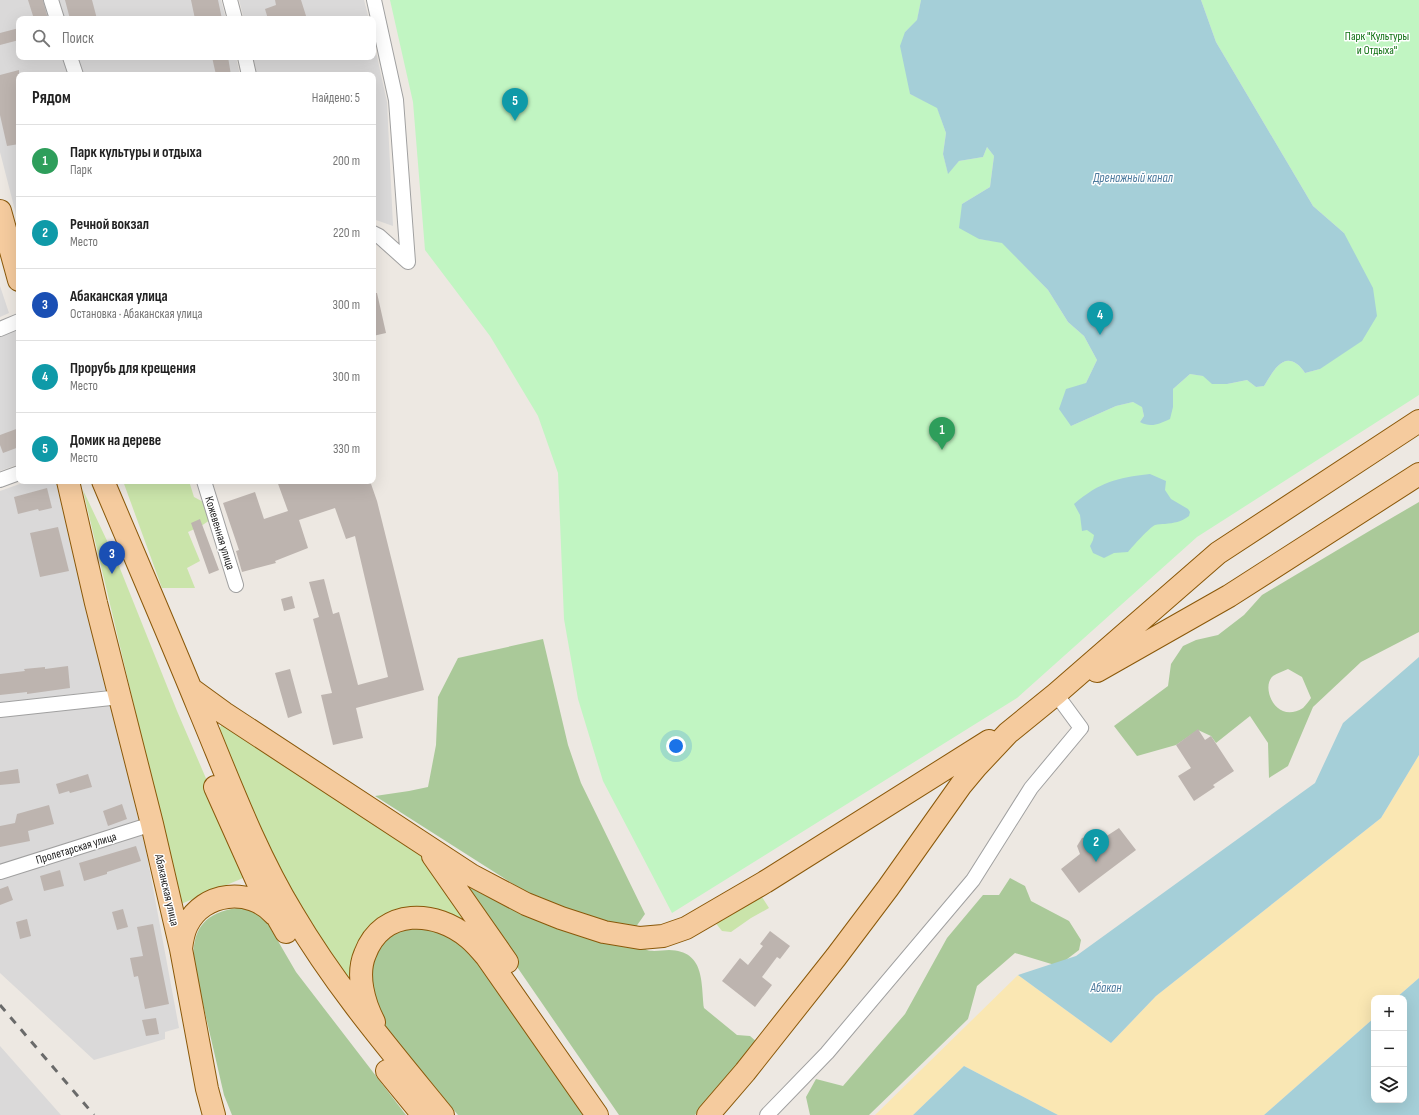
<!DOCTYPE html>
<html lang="ru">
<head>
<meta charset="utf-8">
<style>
  :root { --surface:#fff; --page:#f6f6f6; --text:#222; --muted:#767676; --line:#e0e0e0; --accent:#bb0d17 }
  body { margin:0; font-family:"Sofia Sans Condensed",sans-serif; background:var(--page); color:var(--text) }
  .controls { position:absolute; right:12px; bottom:12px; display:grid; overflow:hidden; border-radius:8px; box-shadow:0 4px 16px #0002 }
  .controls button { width:36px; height:36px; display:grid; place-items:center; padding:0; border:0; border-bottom:1px solid var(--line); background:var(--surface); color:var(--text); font:20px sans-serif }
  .you { position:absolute; left:676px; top:746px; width:14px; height:14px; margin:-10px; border:3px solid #fff; border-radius:50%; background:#1a73e8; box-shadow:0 0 0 6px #1a73e833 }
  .badge { display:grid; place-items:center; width:26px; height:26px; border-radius:50%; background:var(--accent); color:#fff; font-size:13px; font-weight:700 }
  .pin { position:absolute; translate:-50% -33px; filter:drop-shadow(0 1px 2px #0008) }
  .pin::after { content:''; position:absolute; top:21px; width:14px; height:12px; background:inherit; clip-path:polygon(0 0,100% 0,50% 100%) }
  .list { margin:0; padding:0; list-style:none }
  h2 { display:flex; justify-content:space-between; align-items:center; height:52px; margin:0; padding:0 16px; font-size:17px }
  h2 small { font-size:13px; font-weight:400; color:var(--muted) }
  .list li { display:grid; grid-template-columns:26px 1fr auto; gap:12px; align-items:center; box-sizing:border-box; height:72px; padding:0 16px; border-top:1px solid var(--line) }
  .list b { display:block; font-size:15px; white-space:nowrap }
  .list p { margin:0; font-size:13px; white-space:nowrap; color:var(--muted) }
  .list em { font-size:13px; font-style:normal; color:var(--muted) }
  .icon { flex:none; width:22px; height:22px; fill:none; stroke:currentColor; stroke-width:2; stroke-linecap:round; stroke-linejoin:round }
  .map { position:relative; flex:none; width:1419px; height:1115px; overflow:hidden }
  .search { position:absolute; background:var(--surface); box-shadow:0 4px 16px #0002; left:16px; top:16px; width:360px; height:44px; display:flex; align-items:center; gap:10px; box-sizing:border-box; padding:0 14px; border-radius:8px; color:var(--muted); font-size:15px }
  .panel { position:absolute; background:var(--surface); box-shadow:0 4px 16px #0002; left:16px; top:72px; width:360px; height:412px; border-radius:8px }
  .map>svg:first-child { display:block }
</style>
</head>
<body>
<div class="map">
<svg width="1419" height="1115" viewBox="0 0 1419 1115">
  <rect width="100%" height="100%" fill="#ede8e2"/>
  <path fill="#dad9d9" d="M 0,0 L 44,0 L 51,19 L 19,19 L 19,57 L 63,57 L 69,75 L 19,75 L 19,226 L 0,152 Z
    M 58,0 L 221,0 L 226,19 L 65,19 Z
    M 239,0 L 364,0 L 369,19 L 244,19 Z
    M 373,38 L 387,102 L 393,226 L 373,219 L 373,75 L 257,75 L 253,57 L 373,57 Z
    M 77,57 L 236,57 L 240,75 L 83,75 Z
    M 0,286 L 9,313 L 0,317 Z
    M 18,329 L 19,464 L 0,471 L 0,337 Z
    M 28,481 L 58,481 L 108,690 L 0,703 L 0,491 Z
    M 110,702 L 139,822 L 0,865 L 0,717 Z
    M 143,834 L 179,1028 L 165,1032 L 165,1039 L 94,1060 L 0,973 L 0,880 Z
    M 0,1046 L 61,1115 L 0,1115 Z"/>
  <path fill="#cae4aa" d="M 123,481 L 189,481 L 194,497 L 207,504 L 210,520 L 201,526 L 188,532 L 200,561 L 187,568 L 195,588 L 162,588 Z
    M 83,490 L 119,566 L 177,711 L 248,876 L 181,904 Z
    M 224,720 L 425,857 L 489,943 L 349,981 L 330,958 L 279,868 L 248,802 L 218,731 Z
    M 760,894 L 769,908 L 751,918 L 731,932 L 722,931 L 714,921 Z"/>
  <path fill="#aac999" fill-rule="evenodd" d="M 1419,502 L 1419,632 L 1361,662 L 1313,707 L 1288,766 L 1269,778 L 1268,743 L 1250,716 L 1216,743 L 1211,736 L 1198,730 L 1176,745 L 1137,756 L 1114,726 L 1168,686 L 1171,664 L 1183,646 L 1196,640 L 1218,635 L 1244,615 L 1262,595 L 1371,530 ZM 1288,669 L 1302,677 L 1311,698 C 1309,701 1306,705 1303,708 C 1276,725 1260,687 1273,676 C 1277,673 1284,671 1288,669 Z
    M 543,639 L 568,745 L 581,783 L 645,914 L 633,931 L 585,916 L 524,891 L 375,796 L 409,791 L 428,787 L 436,745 L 438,697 L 458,658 Z
    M 1010,878 L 1025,886 L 1031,901 L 1069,921 L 1081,940 L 1079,950 L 1058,966 L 1015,953 L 977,986 L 968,1019 L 869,1115 L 810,1115 L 806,1097 L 816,1079 L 843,1086 L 905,1014 L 947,938 L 983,895 L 999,895 Z
    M 467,885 L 634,941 C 638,943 643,948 647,950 C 653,952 663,950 669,950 C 705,951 701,982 704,1008 L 737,1035 L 750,1036 L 757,1042 L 695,1115 L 619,1115 L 464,890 Z
    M 237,908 L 247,909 L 264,917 L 296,972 L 406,1115 L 232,1115 L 224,1095 L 194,965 C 191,932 202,913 237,908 Z
    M 397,928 L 436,928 L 471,950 L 586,1115 L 458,1115 L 388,1031 L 374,1005 L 369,970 L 377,946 Z"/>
  <path fill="#fae7b3" d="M 1419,755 L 1419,978 L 1396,998 L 1374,998 L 1374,1018 L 1264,1115 L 1058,1115 L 964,1066 L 913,1115 L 875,1115 L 1018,975 L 1111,1043 L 1156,996 L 1381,818 Z"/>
  <path fill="#c1f5c2" d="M 390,0 L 921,0 L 917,21 L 905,32 L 910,94 L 937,107 L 946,133 L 943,154 L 948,173 L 959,161 L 983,157 L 987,147 L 994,156 L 990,187 L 962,204 L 979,239 L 1002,242 L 1048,290 L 1068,322 L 1084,336 L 1097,360 L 1086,383 L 1071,426 L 1116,406 L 1133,402 L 1142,406 L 1144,416 L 1140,422 L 1173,407 L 1173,389 L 1190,374 L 1204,376 L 1227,384 L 1247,380 L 1256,387 L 1264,386 C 1271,376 1281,352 1297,364 C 1300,366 1303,370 1305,373 L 1320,369 L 1344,233 L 1313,206 L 1216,42 L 1201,0 L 1419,0 L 1419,395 L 1197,537 L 1017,698 L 672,913 L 603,781 L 578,699 L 564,619 L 558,473 L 538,416 L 490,336 L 425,250 L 413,102 Z"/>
  <path fill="#a5cfd8" d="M 921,0 L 1201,0 L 1216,42 L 1313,206 L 1344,233 L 1373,288 L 1377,316 L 1362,341 L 1320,369 L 1305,373 C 1303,370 1300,366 1297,364 C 1281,352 1271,376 1264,386 L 1256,387 L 1247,380 L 1227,384 L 1212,384 L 1203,376 L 1190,374 L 1173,389 L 1173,407 L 1170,419 C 1159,424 1151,428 1140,422 L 1144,416 L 1142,407 L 1133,402 L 1116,406 L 1071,426 L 1059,409 L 1066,389 L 1086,383 L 1097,360 L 1084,336 L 1068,322 L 1048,290 L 1002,243 L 979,239 L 959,228 L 962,204 L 990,187 L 994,156 L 987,147 L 983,157 L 959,161 L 948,174 L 943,154 L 946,133 L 937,108 L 910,94 L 900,46 L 905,32 L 917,20 Z
    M 1150,474 L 1166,481 L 1165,490 L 1171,499 L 1188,509 L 1190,512 L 1189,516 C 1181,522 1174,523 1165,524 C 1162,524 1158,524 1155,525 C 1149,528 1133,546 1128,552 L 1114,553 L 1104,558 L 1093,553 L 1090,546 L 1093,540 L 1094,535 L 1087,530 L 1082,531 L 1080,515 L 1074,504 C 1100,482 1116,478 1150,474 Z
    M 1419,657 L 1419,755 L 1381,818 L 1156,996 L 1111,1043 L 1018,975 L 1076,956 L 1315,783 L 1343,723 Z
    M 1419,978 L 1419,1115 L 1264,1115 L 1374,1018 L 1374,1100 L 1404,1100 L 1404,998 L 1396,998 Z
    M 964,1066 L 1058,1115 L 913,1115 Z"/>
  <path fill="#bdb4af" d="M 28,0 L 43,0 L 48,19 L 34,19 Z
    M 65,0 L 92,0 L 97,19 L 70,19 Z
    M 191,0 L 218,0 L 222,19 L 195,19 Z
    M 275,0 L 301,0 L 307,19 L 282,19 L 281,16 L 268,19 L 265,9 L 276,5 Z
    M 19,28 L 19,40 L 0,45 L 0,33 Z
    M 212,57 L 228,57 L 231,75 L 216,75 Z
    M 19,70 L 19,144 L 7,146 L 0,115 L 0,75 Z
    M 373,293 L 377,293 L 386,333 L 373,336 Z
    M 19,428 L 19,447 L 3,453 L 0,445 L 0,435 Z
    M 277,481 L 370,481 L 377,501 L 424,690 L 356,708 L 363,738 L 333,745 L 321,695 L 332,693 L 313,619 L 319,617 L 309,582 L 324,579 L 333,614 L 339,612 L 358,685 L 388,677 L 355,536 L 346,539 L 335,508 L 299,520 L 308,548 L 275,561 L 276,563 L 242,572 L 236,551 L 239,550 L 223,503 L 255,492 L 264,519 L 288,511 Z
    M 47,488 L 52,508 L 39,511 L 38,509 L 18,514 L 14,497 Z
    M 200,519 L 219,570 L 209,574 L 191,523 Z
    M 58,527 L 69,571 L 40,577 L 30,533 Z
    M 292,596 L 295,608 L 284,611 L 281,599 Z
    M 68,666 L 70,688 L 27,694 L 27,692 L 0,695 L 0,674 L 25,671 L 24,669 L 45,667 L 45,669 Z
    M 290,669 L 302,713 L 288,718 L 275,673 Z
    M 1198,729 L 1205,740 L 1211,736 L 1234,771 L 1213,785 L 1215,787 L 1194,801 L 1178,776 L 1191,768 L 1176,745 Z
    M 18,769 L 20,783 L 0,785 L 0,772 Z
    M 88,774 L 92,787 L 70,793 L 69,791 L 59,794 L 56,784 Z
    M 122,804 L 127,819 L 108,826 L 103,811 Z
    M 49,805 L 54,824 L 28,831 L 30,841 L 0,847 L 0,826 L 15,823 L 17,814 Z
    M 1119,828 L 1136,850 L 1079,893 L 1061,869 L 1080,854 L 1077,846 L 1082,838 L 1090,836 L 1099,841 Z
    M 136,846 L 141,861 L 107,872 L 107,874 L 84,881 L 79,863 Z
    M 60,870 L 64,886 L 44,891 L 40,876 Z
    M 8,886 L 13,900 L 0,905 L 0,889 Z
    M 123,909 L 128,927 L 117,930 L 112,912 Z
    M 27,919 L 31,936 L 20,939 L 16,922 Z
    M 153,924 L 169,1004 L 145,1009 L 138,976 L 134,977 L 130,958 L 143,956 L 137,927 Z
    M 770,931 L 790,946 L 780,959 L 777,957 L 762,977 L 772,985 L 755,1007 L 722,981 L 740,958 L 748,965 L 763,946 L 760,944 Z
    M 156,1018 L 159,1034 L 146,1036 L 142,1020 Z"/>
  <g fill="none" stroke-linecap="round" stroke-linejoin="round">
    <g stroke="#a0a0a0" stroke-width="16">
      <path id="minor" d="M 51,0 L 57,19
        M 230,0 L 235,19
        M 374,0 L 396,100 L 408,262
        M 70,57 L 76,75
        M 245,57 L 249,75
        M 373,233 L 379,236 L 408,262
        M 0,329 L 19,321
        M 0,480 L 19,473
        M 204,481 L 236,585
        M 0,710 L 120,697
        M 0,872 L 152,824
        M 767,1115 L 827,1053 L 973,880 L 1031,788 L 1081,728 L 1056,694"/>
    </g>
    <g stroke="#8a5809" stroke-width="24">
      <path id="primary" d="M 0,211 L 19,280
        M 68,481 L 96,603 L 152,824 L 181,949
        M 103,481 C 135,557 168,633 199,709 C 228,778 254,850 293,914 C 336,987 390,1050 443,1115
        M 1097,671 L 1229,596 L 1419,474
        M 191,689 L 224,713 L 471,875 L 526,904 L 561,918 L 604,932 L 640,938 L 663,936 L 686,928 L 765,882 L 989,741
        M 215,787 L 258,883 L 286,932
        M 433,856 L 507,962
        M 374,1022 C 364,1003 356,975 365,954 C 383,907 436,910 469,938 C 475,943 481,950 486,956 L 597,1115
        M 387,1071 L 423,1115
        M 214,1115 L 207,1089 L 181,949 C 182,940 183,933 187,925 C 203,892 250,887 274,914
        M 708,1115 L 745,1072 L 836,957 L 888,888 L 961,785 L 976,767 L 1008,733 L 1056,694 L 1218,553 L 1419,421"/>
    </g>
    <use href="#minor" stroke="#fff" stroke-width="14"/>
    <use href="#primary" stroke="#f5cb9e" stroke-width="22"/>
    <path stroke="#6a6a6a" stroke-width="3" stroke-dasharray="8 8" stroke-linecap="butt" d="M 0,1005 L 94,1115"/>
  </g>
  <g text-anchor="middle" stroke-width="3" stroke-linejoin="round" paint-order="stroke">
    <g font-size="12" fill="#127214" stroke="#fff">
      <text x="1377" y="40">Парк "Культуры<tspan x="1377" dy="14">и Отдыха"</tspan></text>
    </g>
    <g font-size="12" fill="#1c1c1c" stroke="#fff">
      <text transform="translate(220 533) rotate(73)" y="4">Кожевенная улица</text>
      <text transform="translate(76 848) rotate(-17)" y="4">Пролетарская улица</text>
      <text transform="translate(167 890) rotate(77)" y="4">Абаканская улица</text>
    </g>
    <g font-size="13" font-style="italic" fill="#4c7a9d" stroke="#fff">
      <text x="1133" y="182">Дренажный канал</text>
      <text x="1106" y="992">Абакан</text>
    </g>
  </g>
</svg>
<div class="controls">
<button>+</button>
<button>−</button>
<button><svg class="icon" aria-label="layers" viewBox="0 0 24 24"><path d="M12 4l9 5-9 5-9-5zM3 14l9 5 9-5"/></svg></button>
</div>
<div class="you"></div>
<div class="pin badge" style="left:942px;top:450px;background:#2e9e5b">1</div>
<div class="pin badge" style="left:1096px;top:862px;background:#0f9aa8">2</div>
<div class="pin badge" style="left:112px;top:574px;background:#1a4fb4">3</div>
<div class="pin badge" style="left:1100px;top:335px;background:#0f9aa8">4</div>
<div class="pin badge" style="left:515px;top:121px;background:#0f9aa8">5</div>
<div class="search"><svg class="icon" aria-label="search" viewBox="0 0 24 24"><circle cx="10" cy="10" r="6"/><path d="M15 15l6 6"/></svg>Поиск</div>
<section class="panel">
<h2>Рядом<small>Найдено: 5</small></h2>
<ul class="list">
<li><span class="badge" style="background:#2e9e5b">1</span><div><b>Парк культуры и отдыха</b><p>Парк</p></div><em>200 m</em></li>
<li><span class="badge" style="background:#0f9aa8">2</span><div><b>Речной вокзал</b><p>Место</p></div><em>220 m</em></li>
<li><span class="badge" style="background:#1a4fb4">3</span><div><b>Абаканская улица</b><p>Остановка · Абаканская улица</p></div><em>300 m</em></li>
<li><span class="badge" style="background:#0f9aa8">4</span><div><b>Прорубь для крещения</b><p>Место</p></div><em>300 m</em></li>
<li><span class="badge" style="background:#0f9aa8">5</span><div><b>Домик на дереве</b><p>Место</p></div><em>330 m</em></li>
</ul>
</section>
</div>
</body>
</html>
